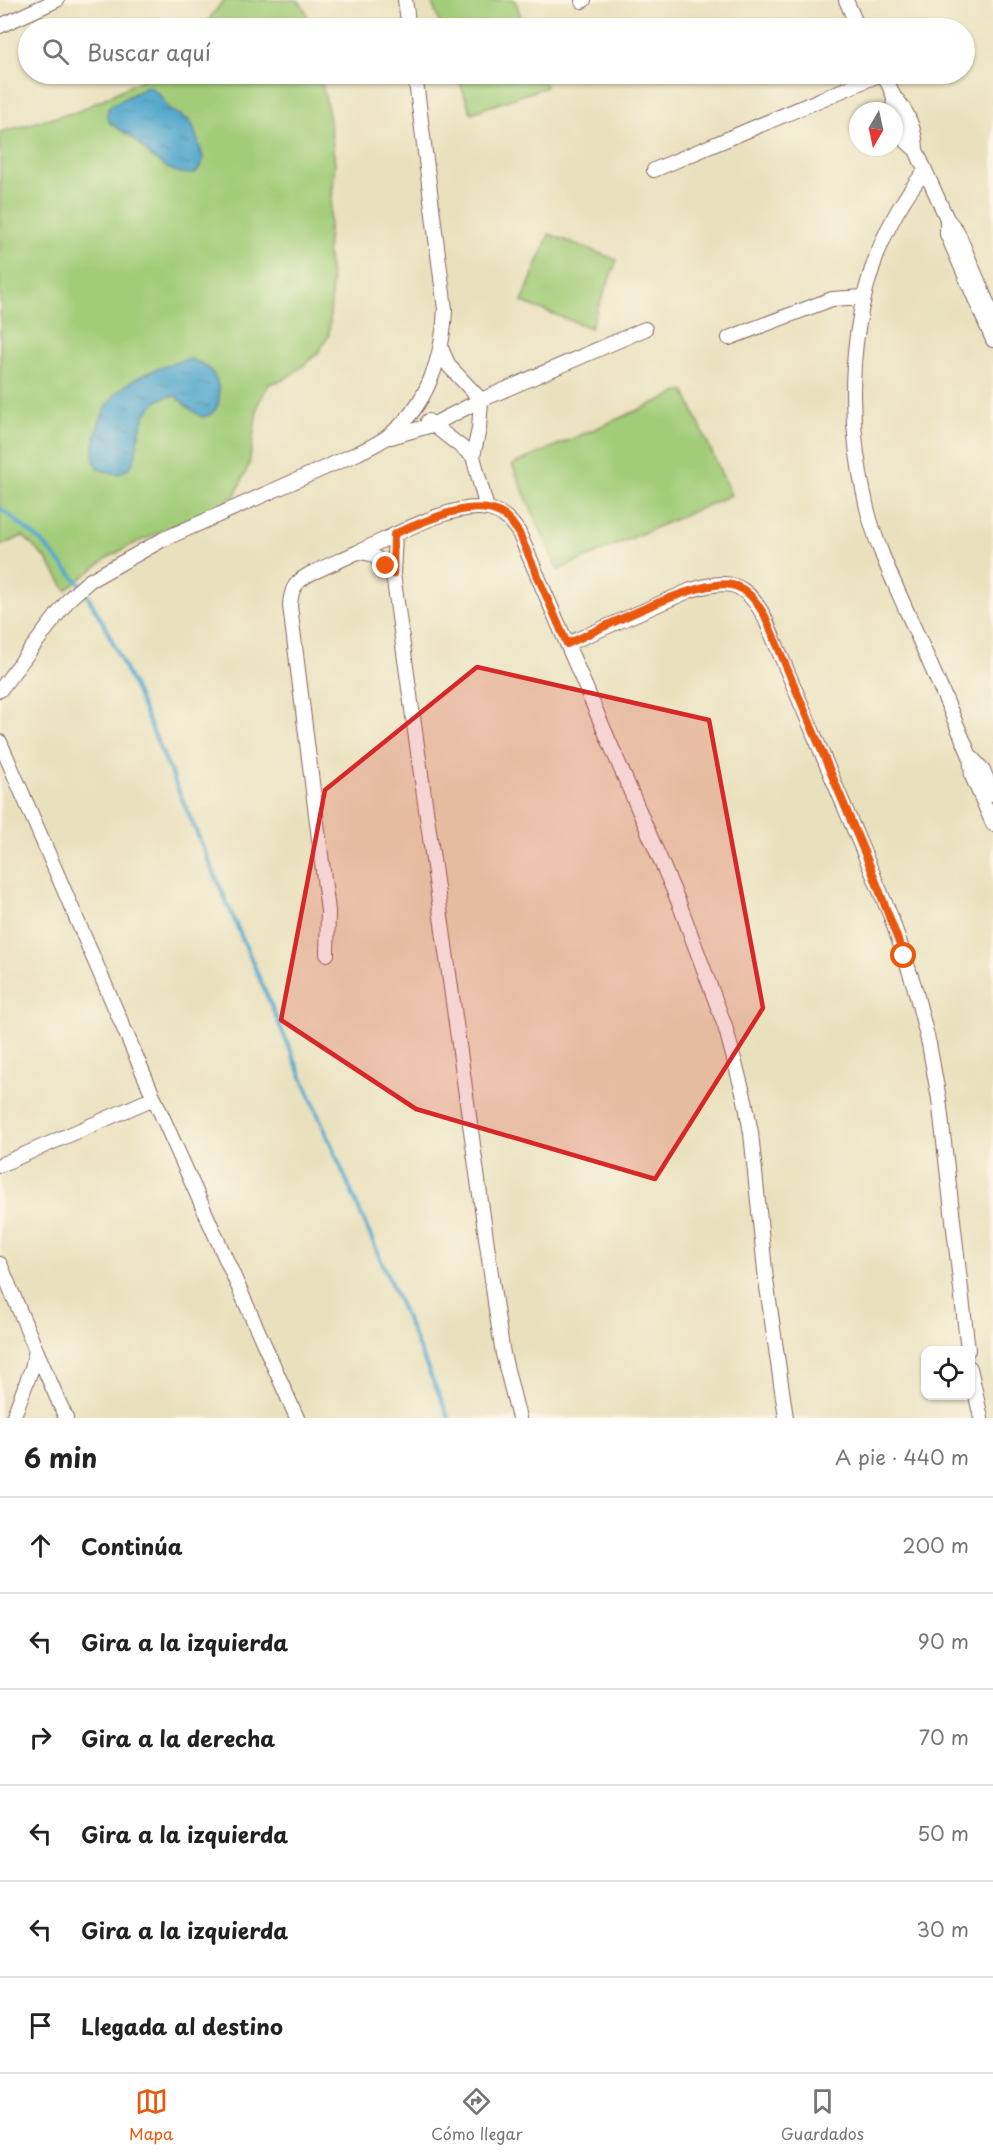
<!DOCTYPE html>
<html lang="es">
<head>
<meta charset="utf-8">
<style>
  :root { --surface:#fff; --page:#f6f6f6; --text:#222; --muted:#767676; --line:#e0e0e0; --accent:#ea580c }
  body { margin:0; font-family:"Playpen Sans",sans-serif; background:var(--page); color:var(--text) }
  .controls { position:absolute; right:18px; bottom:18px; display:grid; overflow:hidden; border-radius:12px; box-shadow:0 2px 4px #0004 }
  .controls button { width:54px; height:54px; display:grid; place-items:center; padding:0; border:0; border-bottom:2px solid var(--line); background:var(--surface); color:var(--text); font:30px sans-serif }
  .compass { position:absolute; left:849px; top:102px; width:54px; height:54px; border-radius:50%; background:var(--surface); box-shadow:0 2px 4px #0004; rotate:189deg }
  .stop { position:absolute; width:18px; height:18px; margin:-14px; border:4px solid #ea580c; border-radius:50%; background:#fff }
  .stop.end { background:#ea580c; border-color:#fff; box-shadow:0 2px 6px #0008 }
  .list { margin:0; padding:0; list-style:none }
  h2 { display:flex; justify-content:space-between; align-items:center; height:78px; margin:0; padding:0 24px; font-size:26px }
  h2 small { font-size:20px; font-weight:400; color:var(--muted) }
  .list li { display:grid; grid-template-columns:39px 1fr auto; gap:18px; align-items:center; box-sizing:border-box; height:96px; padding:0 24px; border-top:2px solid var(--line) }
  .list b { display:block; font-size:22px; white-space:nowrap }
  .list em { font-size:20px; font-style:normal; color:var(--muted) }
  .icon { flex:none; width:33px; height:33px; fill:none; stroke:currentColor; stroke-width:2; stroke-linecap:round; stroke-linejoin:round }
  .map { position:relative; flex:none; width:993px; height:1418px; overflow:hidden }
  .search { position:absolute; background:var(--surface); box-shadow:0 2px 4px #0004; left:18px; right:18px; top:18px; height:66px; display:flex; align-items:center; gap:15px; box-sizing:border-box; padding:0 21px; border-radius:33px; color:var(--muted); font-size:22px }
  .sheet { height:654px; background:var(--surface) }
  nav { display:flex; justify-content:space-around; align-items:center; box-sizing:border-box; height:84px; border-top:2px solid var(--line); background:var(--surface); font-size:16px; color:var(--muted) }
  nav a { display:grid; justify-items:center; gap:3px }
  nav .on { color:var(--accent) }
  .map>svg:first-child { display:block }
</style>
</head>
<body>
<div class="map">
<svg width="993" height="1418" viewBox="0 0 993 1418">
  <defs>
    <pattern id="water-ripples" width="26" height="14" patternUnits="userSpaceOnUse" patternTransform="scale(1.5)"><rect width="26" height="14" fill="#51a7cd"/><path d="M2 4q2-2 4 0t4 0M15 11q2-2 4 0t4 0" fill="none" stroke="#4587a7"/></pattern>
  </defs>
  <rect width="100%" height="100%" fill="#fcf5e5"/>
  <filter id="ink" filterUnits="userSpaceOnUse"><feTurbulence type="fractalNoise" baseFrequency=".0167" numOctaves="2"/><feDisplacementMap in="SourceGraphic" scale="12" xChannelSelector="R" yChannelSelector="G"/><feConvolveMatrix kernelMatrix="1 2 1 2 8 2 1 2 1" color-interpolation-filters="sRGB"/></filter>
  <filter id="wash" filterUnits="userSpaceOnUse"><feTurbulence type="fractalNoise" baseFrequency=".008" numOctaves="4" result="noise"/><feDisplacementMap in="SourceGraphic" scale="24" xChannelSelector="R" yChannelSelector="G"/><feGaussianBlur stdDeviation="1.35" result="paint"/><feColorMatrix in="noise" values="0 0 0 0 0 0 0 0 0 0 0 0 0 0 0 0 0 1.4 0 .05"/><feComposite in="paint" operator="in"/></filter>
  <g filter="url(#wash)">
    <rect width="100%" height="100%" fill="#e9e1bd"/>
    <path fill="#a2cc78" stroke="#767652" stroke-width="1.5" d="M 224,0 L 298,0 L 306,11 L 310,28 L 202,28 Z
      M 431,0 L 515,0 L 525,28 L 441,28 Z
      M 154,74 L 320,74 L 329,116 L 335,164 L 327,253 L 332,282 L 329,335 L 318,353 L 303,366 L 283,380 L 269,384 L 258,404 L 249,465 L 235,495 L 223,504 L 129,546 L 109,557 L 66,590 L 47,560 L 23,536 L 0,546 L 0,132 L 79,111 Z
      M 457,74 L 541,74 L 546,87 L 471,113 Z
      M 549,234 L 617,260 L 590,328 L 522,302 Z
      M 684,390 L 731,495 L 558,570 L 512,465 Z"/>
    <path fill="url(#water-ripples)" stroke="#4e637c" stroke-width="1.5" d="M 149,86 L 159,94 L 169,109 L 189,120 L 193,126 L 203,157 L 202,165 L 196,172 L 191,174 L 180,173 L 169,169 L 152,157 L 134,139 L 110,123 L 107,116 L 108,109 L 111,105 Z
      M 189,359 C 198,361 204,364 210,370 C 223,384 224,415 202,417 L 186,406 L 176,396 C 151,395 142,418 138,439 C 136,448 137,459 130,467 C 127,470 122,472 118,474 L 100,470 C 91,462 93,451 95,440 C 102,401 119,385 154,370 C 166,366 177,361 189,359 Z"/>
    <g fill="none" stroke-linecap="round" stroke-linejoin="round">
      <path stroke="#51a7cd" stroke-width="4" d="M 0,508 L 41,541 L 80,584
        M 84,590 L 106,628 L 136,692 L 449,1418"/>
    </g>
  </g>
  <g filter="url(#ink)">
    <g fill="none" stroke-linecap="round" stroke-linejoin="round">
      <g stroke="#82635e" stroke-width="16">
        <path id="minor" d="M 405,0 L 409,28
          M 846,0 L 858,28
          M 582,1 L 584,0
          M 0,26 L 57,0
          M 884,74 L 894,97
          M 893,111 L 894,97 C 907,108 916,133 916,150 L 947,219
          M 894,113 L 907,142 L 916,150
          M 654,170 L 881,74
          M 925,171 C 849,264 840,396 867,508 C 876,545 893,580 908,614 C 929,661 950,709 970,756
          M 993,317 L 957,231 L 947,219 L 947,234 L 993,340
          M 729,338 L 832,299 L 863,297
          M 441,348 L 449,366 L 481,400 L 479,429 L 473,456 L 487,509
          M 428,421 L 473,456
          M 391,437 L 432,425 L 481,400 L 645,329
          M 395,534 L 393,574 L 496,1309 L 503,1354 L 519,1418
          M 360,552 L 372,554 L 393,574
          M 567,644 L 691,590 C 729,579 744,581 764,616 L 891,917 L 914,985 L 929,1044 L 939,1099 L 968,1350
          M 0,690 L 70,598 L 89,581 L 162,540 L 358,453 C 368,448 378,444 387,437 C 427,407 443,358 445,309 L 415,74
          M 0,742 L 154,1098 L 297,1418
          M 993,794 L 983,770 L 970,756 L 972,776 L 993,824
          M 327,954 L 328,911 L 290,606 C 291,590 294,583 308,575 C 324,567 341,560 358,552 C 392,537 451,502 488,509 C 503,512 511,521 519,533 L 679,903 L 725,1026 L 745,1100 L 751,1133 L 766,1280 L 786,1418
          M 0,1165 L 154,1098
          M 0,1264 L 36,1350 L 32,1368 L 13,1418
          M 36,1350 L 66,1418
          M 970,1368 L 981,1418"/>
      </g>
      <use href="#minor" stroke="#fff" stroke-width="14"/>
    </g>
  </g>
  <g fill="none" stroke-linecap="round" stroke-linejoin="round" filter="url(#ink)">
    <path stroke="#ea580c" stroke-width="8" d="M 386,566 L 393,574 L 394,534 C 422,523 470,498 500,513 C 509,517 514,526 519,533 L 567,644 C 601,629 700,577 732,585 C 749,589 757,603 765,616 L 870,866 L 904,956"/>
  </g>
  <path fill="#d62828" fill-opacity="0.2" stroke="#d62828" stroke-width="4.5" stroke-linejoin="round" d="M 477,667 L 709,720 L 763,1008 L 655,1179 L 416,1109 L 281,1020 L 325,790 Z"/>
</svg>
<div class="controls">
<button><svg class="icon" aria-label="locate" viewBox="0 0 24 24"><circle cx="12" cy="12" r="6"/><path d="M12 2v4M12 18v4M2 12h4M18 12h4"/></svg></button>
</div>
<svg class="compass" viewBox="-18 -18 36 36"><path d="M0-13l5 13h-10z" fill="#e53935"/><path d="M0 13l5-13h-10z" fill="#767676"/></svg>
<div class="stop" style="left:904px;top:956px"></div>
<div class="stop end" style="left:386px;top:566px"></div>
<div class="search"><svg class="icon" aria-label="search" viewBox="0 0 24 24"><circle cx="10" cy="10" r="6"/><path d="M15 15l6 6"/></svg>Buscar aquí</div>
</div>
<section class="sheet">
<h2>6 min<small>A pie · 440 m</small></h2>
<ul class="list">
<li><svg class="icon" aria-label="ahead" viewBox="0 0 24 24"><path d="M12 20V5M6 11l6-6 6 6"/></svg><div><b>Continúa</b></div><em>200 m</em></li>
<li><svg class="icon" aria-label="left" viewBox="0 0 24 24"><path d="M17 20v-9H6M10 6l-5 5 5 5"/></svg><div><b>Gira a la izquierda</b></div><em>90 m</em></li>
<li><svg class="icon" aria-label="right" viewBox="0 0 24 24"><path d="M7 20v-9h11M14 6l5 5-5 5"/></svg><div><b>Gira a la derecha</b></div><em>70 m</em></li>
<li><svg class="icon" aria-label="left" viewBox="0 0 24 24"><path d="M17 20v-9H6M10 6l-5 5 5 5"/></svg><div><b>Gira a la izquierda</b></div><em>50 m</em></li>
<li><svg class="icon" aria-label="left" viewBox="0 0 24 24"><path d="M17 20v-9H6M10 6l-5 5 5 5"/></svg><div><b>Gira a la izquierda</b></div><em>30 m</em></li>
<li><svg class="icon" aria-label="arrive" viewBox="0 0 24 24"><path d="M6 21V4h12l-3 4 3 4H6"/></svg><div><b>Llegada al destino</b></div></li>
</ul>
</section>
<nav>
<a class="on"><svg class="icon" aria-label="map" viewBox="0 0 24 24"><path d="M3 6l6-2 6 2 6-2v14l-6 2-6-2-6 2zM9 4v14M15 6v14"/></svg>Mapa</a>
<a><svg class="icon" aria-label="directions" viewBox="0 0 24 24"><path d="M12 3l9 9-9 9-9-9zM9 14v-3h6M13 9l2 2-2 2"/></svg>Cómo llegar</a>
<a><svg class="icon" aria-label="saved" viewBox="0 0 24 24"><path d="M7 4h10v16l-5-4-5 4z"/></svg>Guardados</a>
</nav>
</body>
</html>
